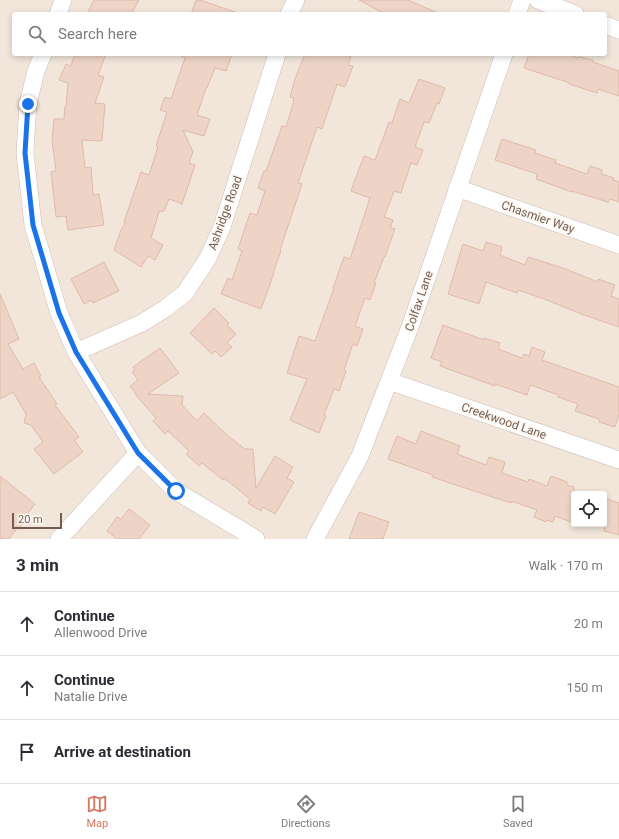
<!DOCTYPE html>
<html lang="en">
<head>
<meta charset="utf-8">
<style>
  :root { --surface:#fff; --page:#f2f2f3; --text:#2b2b33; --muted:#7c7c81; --line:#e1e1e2; --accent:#d67560 }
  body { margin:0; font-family:Roboto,sans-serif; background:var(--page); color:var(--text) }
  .controls { position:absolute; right:12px; bottom:12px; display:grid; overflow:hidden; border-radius:4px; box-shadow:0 2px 6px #0003 }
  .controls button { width:36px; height:36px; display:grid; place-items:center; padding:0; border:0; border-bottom:1px solid var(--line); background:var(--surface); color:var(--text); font:20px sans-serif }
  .scale { position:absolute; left:12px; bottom:10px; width:50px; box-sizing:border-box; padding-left:4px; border:2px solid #745c51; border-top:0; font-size:11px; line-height:14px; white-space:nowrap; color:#745c51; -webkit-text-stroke:3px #fdf9f3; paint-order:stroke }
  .stop { position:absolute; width:12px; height:12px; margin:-9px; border:3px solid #1a73e8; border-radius:50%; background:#fff }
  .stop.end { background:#1a73e8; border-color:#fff; box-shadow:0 1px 4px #0008 }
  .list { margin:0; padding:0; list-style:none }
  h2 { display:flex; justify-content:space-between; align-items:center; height:52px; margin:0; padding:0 16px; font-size:17px }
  h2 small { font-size:13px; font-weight:400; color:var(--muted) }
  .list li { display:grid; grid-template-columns:26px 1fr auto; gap:12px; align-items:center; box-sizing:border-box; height:64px; padding:0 16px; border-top:1px solid var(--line) }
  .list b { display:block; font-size:15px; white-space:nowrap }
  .list p { margin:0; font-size:13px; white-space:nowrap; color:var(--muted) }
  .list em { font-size:13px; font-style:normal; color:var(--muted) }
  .icon { flex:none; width:22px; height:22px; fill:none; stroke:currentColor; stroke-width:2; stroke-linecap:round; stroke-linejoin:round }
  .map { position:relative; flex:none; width:619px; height:539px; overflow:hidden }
  .search { position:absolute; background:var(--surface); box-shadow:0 2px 6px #0003; left:12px; right:12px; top:12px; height:44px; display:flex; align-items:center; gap:10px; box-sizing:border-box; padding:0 14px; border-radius:4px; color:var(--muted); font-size:15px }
  .sheet { height:244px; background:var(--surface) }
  nav { display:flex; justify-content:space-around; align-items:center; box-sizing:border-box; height:56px; border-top:1px solid var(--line); background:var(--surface); font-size:11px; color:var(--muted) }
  nav a { display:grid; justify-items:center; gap:2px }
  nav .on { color:var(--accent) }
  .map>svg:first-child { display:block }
</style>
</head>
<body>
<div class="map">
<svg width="619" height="539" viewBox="0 0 619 539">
  <rect width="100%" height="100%" fill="#fbf4ec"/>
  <path fill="#f2e6db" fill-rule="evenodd" d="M 0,0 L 619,0 L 619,539 L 0,539 ZM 14,14 L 605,14 L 605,54 L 14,54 ZM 574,494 L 604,494 L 604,524 L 574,524 Z"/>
  <path fill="#edd4c7" stroke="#debba9" d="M 94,0 L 139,0 L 131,14 L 87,14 Z
    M 196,0 L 200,0 L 235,12 L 234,14 L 191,14 Z
    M 359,0 L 408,0 L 440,14 L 385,14 Z
    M 75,54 L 106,54 L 98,75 L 104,77 L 95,103 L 105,104 L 102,141 L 82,140 L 85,168 L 91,167 L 93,195 L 99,194 L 104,225 L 68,230 L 66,216 L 56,217 L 51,172 L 56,171 L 52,140 L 54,119 L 64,119 L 65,106 L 66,106 L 68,83 L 59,80 L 66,64 L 71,66 Z
    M 182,54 L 232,54 L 226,71 L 215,68 L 207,88 L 206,88 L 197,115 L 210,119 L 204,136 L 183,130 L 193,152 L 189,163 L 195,165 L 182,204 L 169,199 L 164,211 L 159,212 L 151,238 L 163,245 L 155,260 L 148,256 L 141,267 L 114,250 L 121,230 L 126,222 L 124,222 L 141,172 L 149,175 L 158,147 L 156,146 L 167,112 L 160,110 L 165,97 L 171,99 L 185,58 L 181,56 Z
    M 305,54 L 344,54 L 351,57 L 348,65 L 353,66 L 345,87 L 337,84 L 322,129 L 317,127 L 298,183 L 302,184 L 280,250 L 281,251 L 273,273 L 274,273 L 261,309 L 221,294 L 228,278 L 232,280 L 242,251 L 238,249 L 250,213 L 257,215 L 265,191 L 258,188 L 264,171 L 266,171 L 282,126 L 286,127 L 294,101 L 293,101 L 294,98 L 290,97 L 295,79 Z
    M 529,54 L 566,54 L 578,58 L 578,57 L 581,57 L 593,60 L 593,62 L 619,71 L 619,96 L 598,89 L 597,93 L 569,84 L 570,83 L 524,68 Z
    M 419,79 L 445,88 L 439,104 L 437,103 L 429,123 L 424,122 L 415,147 L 423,150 L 417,165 L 411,163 L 401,193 L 394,191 L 384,217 L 393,220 L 390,228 L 395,229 L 385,257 L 384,257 L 374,283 L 376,283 L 370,300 L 365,298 L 355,326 L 363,329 L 357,346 L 353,344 L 344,370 L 346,371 L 339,391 L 334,389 L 324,415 L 326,416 L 319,433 L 290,420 L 307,379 L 287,373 L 299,336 L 315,341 L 334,288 L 333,288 L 344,257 L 350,259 L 370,198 L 351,191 L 364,156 L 375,160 L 389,122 L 392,123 L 400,99 L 409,103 Z
    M 502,139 L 536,150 L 535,153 L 556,160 L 555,163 L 587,174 L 590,166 L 602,170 L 601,174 L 614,178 L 613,180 L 619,182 L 619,202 L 610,199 L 608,202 L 572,191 L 572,192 L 536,179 L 537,174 L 495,160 Z
    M 486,242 L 502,247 L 500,255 L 525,265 L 528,257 L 563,268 L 598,282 L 598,279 L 615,285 L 611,296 L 619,299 L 619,327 L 584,315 L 544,299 L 518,290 L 517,293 L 486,282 L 479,304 L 448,294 L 463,244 L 483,251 Z
    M 104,262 L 119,291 L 93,303 L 92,300 L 84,304 L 71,279 Z
    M 0,294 L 19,339 L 8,344 L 23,369 L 34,363 L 41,376 L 39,377 L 57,404 L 55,405 L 79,437 L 74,440 L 83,452 L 54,474 L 34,449 L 43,442 L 31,425 L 24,423 L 26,414 L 13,392 L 0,399 Z
    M 214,308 L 229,323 L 227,325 L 236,334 L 227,343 L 232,347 L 221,357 L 215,351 L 212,354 L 190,333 Z
    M 443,325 L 484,340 L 484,338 L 500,343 L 498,349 L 522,358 L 524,354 L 529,356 L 532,347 L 545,352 L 542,360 L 619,387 L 619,414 L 615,427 L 599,422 L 599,419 L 575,411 L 578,404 L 558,397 L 559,395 L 530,385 L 527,395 L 495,384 L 495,386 L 440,366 L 442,362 L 431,358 Z
    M 160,348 L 179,373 L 148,394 L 183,396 L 182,405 L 197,421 L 204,413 L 229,437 L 245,449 L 253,449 L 256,488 L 275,456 L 293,467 L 287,478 L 294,482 L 275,514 L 263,507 L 261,511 L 248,503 L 250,499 L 224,478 L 223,480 L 202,463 L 199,466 L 186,454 L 189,451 L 168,431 L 165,434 L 153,421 L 156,418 L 135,394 L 136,394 L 130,386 L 138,380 L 132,372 L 135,370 L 133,367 Z
    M 421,431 L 460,446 L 457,454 L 486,465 L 489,457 L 505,462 L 502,473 L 528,482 L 529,479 L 547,486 L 551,476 L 567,482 L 567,485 L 574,487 L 574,523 L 555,516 L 553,522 L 547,520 L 546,522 L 534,517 L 537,510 L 511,501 L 511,503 L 468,489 L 432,477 L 433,475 L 388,459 L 397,436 L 416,444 Z
    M 0,476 L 35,504 L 25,517 L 27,519 L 19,528 L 18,527 L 9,539 L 0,539 Z
    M 604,498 L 619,503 L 619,535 L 604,531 Z
    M 129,509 L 150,525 L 139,539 L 117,539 L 107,531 L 117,517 L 121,519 Z
    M 359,512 L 389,522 L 383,539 L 349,539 Z"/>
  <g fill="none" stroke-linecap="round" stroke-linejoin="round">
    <g stroke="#ccbdb3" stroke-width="18">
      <path id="minor" d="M 538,0 L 575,14
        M 58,14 L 63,0
        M 289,14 L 296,0
        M 517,14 L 522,0
        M 605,25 L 619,30
        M 43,54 L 36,71 L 28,104 L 25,153 L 33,225 L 59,313 L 76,352 L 138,453 L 176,491 L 256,539
        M 457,188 L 619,245
        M 76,352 L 142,323 L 166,308 L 185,293 L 208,258 L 222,227 L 277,54
        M 389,381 L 619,460
        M 59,539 L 138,453
        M 315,539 L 360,456 L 410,327 L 504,54"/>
    </g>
    <use href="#minor" stroke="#fff" stroke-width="17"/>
  </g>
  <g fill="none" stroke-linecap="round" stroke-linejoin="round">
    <path stroke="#1a73e8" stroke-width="5" d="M 28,104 L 25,153 L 33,225 L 59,313 L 76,352 L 138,453 L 176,491"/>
  </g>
  <g text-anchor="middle" stroke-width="3.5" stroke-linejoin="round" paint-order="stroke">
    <g font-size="12" fill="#745c51" stroke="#fdf9f3">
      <text transform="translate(225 213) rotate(-70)" y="4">Ashridge Road</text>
      <text transform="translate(538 217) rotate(19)" y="4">Chasmier Way</text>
      <text transform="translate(419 301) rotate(-71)" y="4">Colfax Lane</text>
      <text transform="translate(504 421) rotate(19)" y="4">Creekwood Lane</text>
    </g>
  </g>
</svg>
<div class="controls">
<button><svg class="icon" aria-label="locate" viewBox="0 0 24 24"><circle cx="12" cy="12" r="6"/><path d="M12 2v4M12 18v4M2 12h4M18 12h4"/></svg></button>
</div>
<div class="scale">20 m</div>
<div class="stop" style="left:176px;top:491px"></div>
<div class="stop end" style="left:28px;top:104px"></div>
<div class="search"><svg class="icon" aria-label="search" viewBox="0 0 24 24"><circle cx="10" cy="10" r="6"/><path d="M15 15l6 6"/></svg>Search here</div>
</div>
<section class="sheet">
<h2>3 min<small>Walk · 170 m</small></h2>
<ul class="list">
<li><svg class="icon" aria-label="ahead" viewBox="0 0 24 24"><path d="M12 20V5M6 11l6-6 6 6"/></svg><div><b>Continue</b><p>Allenwood Drive</p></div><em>20 m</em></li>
<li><svg class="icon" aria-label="ahead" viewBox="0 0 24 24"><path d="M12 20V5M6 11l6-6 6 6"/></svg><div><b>Continue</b><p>Natalie Drive</p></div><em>150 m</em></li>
<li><svg class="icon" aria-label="arrive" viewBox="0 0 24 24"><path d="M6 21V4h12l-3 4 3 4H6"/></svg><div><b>Arrive at destination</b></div></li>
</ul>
</section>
<nav>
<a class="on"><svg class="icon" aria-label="map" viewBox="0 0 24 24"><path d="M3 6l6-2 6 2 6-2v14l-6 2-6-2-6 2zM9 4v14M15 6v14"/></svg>Map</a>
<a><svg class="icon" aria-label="directions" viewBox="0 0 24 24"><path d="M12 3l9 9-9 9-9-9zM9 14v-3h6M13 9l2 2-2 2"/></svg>Directions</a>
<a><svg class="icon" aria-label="saved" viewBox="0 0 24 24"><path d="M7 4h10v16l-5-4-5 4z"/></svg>Saved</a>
</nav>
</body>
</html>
